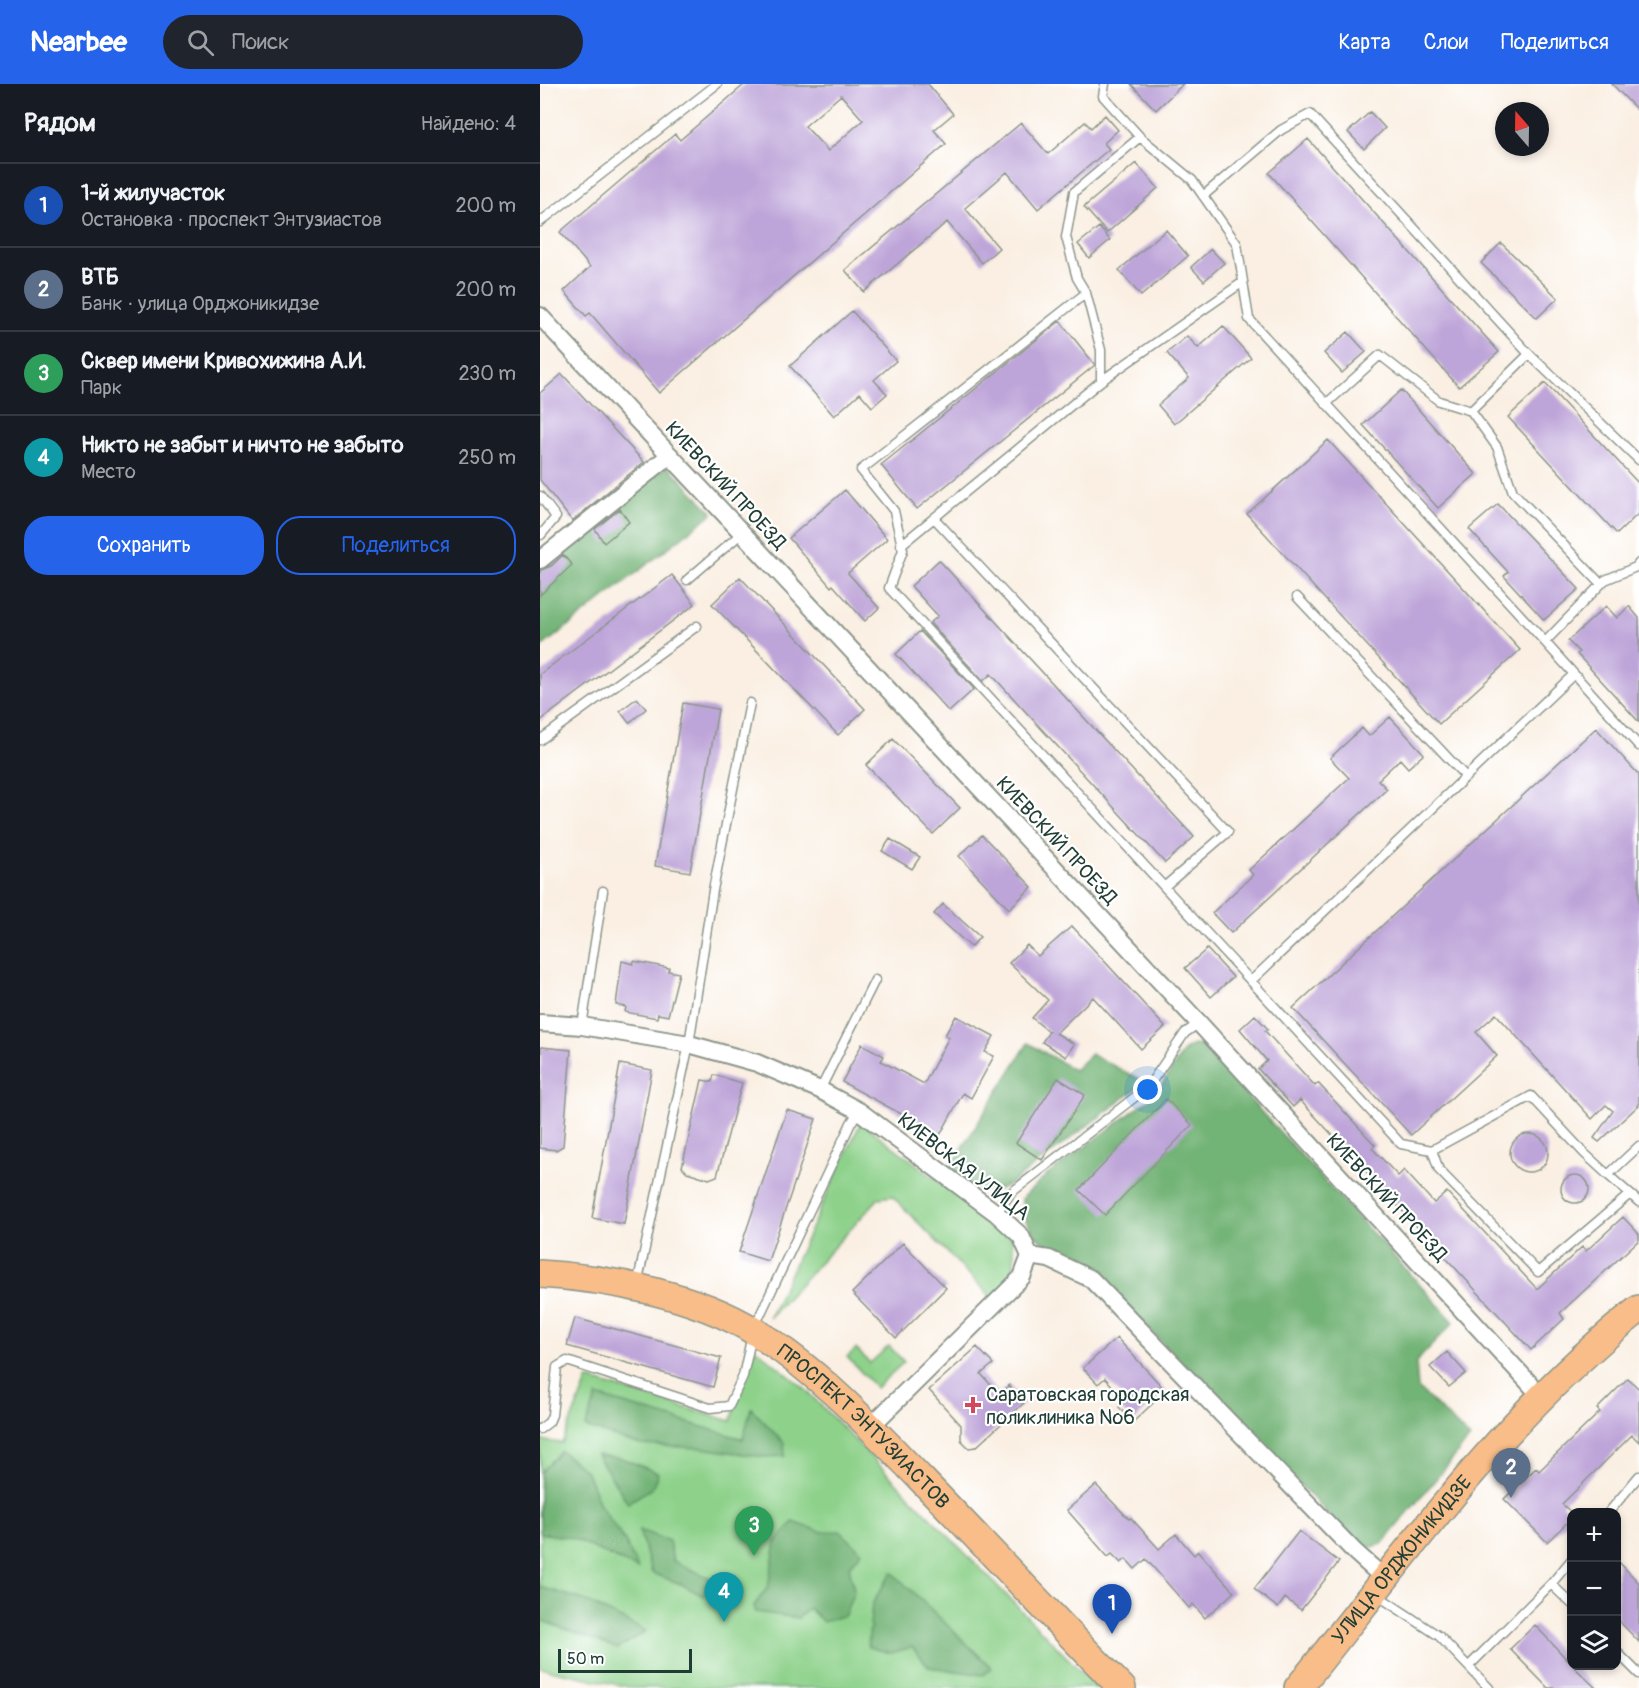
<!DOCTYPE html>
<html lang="ru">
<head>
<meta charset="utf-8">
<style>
  :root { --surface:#171b24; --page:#20242c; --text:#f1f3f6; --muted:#9ea1a6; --line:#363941; --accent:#2563eb }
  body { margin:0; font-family:Pangolin,sans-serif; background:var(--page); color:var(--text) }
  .controls { position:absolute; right:18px; bottom:18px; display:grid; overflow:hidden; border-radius:12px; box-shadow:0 3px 9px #0003 }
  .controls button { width:54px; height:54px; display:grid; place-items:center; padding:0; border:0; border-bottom:2px solid var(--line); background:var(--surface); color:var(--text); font:30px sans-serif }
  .compass { position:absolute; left:955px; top:18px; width:54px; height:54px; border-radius:50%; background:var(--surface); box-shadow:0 3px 9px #0003; rotate:340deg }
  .scale { position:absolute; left:18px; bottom:15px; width:134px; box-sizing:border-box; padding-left:6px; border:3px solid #1f3d34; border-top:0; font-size:16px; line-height:21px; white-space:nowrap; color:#1f3d34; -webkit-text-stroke:4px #fff; paint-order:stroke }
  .you { position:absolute; left:608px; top:1006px; width:21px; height:21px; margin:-15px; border:4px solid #fff; border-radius:50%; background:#1a73e8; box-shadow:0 0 0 9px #1a73e833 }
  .badge { display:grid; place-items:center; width:39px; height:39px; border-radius:50%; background:var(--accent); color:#fff; font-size:20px; font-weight:700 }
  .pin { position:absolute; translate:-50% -50px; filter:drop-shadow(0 2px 3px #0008) }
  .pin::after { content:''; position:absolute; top:32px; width:21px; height:18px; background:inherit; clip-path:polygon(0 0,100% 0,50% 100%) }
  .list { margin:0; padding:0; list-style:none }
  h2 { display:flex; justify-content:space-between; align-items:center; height:78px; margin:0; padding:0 24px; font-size:26px }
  h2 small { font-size:20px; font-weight:400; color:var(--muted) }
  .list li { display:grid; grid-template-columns:39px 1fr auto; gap:18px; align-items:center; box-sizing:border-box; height:84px; padding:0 24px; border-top:2px solid var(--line) }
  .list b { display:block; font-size:22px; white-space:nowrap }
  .list p { margin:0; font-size:20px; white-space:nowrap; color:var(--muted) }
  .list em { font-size:20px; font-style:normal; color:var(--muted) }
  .actions { display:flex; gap:12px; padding:18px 24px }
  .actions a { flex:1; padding:14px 0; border:2px solid var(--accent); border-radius:24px; text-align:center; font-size:21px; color:var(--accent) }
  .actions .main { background:var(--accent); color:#fff }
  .icon { flex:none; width:33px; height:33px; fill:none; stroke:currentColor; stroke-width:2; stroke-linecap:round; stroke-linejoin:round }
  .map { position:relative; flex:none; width:1099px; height:1604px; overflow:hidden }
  header { display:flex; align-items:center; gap:36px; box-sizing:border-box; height:84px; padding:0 30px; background:var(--accent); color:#fff }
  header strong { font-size:28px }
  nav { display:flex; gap:33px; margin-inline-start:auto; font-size:21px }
  .search { width:420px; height:54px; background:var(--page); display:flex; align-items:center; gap:15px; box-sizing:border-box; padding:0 21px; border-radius:33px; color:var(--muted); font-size:22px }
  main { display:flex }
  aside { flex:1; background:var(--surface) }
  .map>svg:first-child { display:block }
</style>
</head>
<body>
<header>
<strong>Nearbee</strong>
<div class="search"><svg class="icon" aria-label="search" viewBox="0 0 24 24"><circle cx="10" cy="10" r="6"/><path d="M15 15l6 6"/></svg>Поиск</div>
<nav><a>Карта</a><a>Слои</a><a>Поделиться</a></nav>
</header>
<main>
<aside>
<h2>Рядом<small>Найдено: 4</small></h2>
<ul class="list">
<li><span class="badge" style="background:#1a4fb4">1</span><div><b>1-й жилучасток</b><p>Остановка · проспект Энтузиастов</p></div><em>200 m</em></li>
<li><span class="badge" style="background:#5c6f8a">2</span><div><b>ВТБ</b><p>Банк · улица Орджоникидзе</p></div><em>200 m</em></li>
<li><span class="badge" style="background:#2e9e5b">3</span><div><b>Сквер имени Кривохижина А.И.</b><p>Парк</p></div><em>230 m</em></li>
<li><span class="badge" style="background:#0f9aa8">4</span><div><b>Никто не забыт и ничто не забыто</b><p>Место</p></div><em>250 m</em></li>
</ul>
<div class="actions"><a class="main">Сохранить</a><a>Поделиться</a></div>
</aside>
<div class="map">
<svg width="1099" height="1604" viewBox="0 0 1099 1604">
  <rect width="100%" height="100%" fill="#fff"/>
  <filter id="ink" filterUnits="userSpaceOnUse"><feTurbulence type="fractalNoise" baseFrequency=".0167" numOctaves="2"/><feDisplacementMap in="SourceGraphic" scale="12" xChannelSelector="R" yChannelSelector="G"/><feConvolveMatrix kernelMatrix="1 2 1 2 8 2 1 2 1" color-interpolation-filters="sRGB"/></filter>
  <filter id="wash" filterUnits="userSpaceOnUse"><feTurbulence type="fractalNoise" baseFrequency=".008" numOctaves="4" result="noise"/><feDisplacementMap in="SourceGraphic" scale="24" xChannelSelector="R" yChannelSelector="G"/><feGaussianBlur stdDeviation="1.35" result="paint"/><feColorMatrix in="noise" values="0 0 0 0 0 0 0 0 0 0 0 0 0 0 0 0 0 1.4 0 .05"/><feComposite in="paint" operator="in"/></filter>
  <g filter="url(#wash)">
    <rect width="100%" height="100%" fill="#faefe2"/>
    <path fill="#8dd18a" stroke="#56875f" stroke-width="1.5" d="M 321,1038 L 471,1153 C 479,1186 473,1190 452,1214 L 352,1112 L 339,1114 L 229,1234 Z
      M 349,1262 L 364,1278 L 336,1304 L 307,1273 L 316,1265 L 330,1279 Z
      M 215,1264 L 264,1304 L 557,1604 L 93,1604 L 0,1584 L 0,1356 L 22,1359 L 48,1295 L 191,1337 Z"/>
    <path fill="#72b376" stroke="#487855" stroke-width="1.5" d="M 129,383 L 173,429 L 0,564 L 0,482 L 121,386 Z
      M 488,959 L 534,986 L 551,970 L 605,998 L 469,1101 C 440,1115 431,1102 409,1085 Z
      M 653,961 L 661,962 L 914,1238 L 876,1278 L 878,1304 L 930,1354 L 842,1460 L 832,1463 L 819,1462 L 552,1186 C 521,1170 480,1155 482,1114 L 507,1091 L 615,1011 L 644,966 Z
      M 57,1312 L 203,1355 L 211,1324 L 244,1359 L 245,1372 L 225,1373 L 161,1364 L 100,1361 L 45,1343 Z
      M 21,1367 L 47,1388 L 60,1421 L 86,1459 L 98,1485 L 32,1454 L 0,1449 L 0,1388 Z
      M 57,1371 L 81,1374 L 118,1389 L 112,1404 L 88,1419 Z
      M 253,1438 L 283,1448 L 300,1447 L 322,1468 L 309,1482 L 314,1507 L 305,1531 L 283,1538 L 269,1524 L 258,1534 L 216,1528 L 214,1522 L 228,1503 L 236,1458 Z
      M 99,1446 L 129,1457 L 133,1477 L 170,1494 L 165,1513 L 141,1500 L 112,1489 Z
      M 352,1488 L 452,1584 L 443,1591 L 389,1583 L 372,1563 L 351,1569 L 328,1563 L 332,1520 Z
      M 0,1503 L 41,1515 L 106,1547 L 78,1565 L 0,1536 Z"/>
    <g id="blocks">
      <path fill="#bea5d9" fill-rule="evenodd" d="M 205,0 L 388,0 L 413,30 L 394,46 L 406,60 L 119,309 L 50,229 L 46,232 L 24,207 L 50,183 L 20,148 L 135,50 L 140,56 ZM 301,11 L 323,36 L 288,67 L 265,42 Z
        M 591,0 L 643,0 L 616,26 Z
        M 1072,0 L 1099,0 L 1099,28 Z
        M 830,28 L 845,44 L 824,65 L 808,48 Z
        M 565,31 L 578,46 L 564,59 L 569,65 L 498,125 L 467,88 L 425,124 L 459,164 L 442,179 L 407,138 L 324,208 L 305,186 L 481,39 L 508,70 L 545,38 L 551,44 Z
        M 768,55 L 959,268 L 919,303 L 729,89 Z
        M 596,79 L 618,104 L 567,149 L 544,123 Z
        M 559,143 L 570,156 L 549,174 L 538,160 Z
        M 626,146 L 648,172 L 601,212 L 579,186 Z
        M 961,159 L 1018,214 L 997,234 L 941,179 Z
        M 671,165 L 684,179 L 664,197 L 651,183 Z
        M 312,227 L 356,277 L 334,296 L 347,310 L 332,323 L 320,309 L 294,332 L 250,282 Z
        M 520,237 L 555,281 L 377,425 L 341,381 Z
        M 683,242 L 711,274 L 634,340 L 618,321 L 649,294 L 627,269 L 647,252 L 658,264 Z
        M 808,248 L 826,268 L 802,289 L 784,269 Z
        M 22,290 L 104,378 L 32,437 L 0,396 L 0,309 Z
        M 1005,299 L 1099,400 L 1099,429 L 1077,450 L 968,333 Z
        M 861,306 L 936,390 L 898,424 L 823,341 Z
        M 788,356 L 980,566 L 899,640 L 707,430 Z
        M 305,406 L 347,455 L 308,489 L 339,524 L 325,537 L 293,501 L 291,503 L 249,454 Z
        M 958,420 L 1039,505 L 1004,536 L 964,492 L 968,488 L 929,445 Z
        M 80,425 L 89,438 L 64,459 L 55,445 Z
        M 23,471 L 32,481 L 0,511 L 0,486 L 11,482 Z
        M 399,476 L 654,753 L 625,779 L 451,590 L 443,597 L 390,539 L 398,532 L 371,502 Z
        M 132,491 L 155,520 L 0,637 L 0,590 Z
        M 200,493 L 325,625 L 298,651 L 172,520 Z
        M 1066,522 L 1077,534 L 1089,522 L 1099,534 L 1099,638 L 1037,570 L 1039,568 L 1028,557 Z
        M 380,547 L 434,605 L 409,628 L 356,570 Z
        M 97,614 L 106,625 L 89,639 L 80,627 Z
        M 143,619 L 178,625 L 150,788 L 115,782 Z
        M 850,633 L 884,670 L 868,684 L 860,675 L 838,696 L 847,705 L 691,849 L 672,829 L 713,791 L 709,786 L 809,694 L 790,674 L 822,644 L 829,652 Z
        M 1056,644 L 1099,691 L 1099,1021 L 1059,1058 L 1054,1054 L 1073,1027 L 1066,1021 L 1052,1035 L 956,930 L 936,948 L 957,972 L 871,1051 L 753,924 Z
        M 353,655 L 420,724 L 393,750 L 326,681 Z
        M 442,751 L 492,803 L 469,825 L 419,772 Z
        M 350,755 L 380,773 L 372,785 L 342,767 Z
        M 403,820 L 440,853 L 431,863 L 394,830 Z
        M 532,842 L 625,943 L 601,965 L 553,913 L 516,949 L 534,960 L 526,973 L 502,958 L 509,948 L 492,934 L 508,916 L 469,879 L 487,861 L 498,872 Z
        M 667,865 L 693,893 L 671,913 L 645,884 Z
        M 82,877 L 93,880 L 94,877 L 129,884 L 128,887 L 139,889 L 128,932 L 118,930 L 117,934 L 85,928 L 86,923 L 76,921 Z
        M 715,931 L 728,945 L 725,947 L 775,1002 L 778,999 L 835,1061 L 832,1064 L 858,1092 L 864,1086 L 894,1119 L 907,1108 L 997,1205 L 1042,1163 L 1046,1167 L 1083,1133 L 1099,1150 L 1099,1156 L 1020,1229 L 1024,1235 L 991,1266 L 760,1016 L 753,1023 L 718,985 L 727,977 L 700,945 Z
        M 416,932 L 454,952 L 445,968 L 454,972 L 431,1014 L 423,1009 L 400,1051 L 302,998 L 322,960 L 344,972 L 341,977 L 384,1000 L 409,953 L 405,951 Z
        M 1,963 L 31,966 L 23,1062 L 16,1066 L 0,1064 Z
        M 80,980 L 112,986 L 84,1140 L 52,1134 Z
        M 174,991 L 202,999 L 177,1092 L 169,1095 L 147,1088 L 142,1083 L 162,996 L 172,998 Z
        M 518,994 L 545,1011 L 502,1076 L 476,1059 Z
        M 626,1015 L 652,1041 L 565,1131 L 539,1106 Z
        M 247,1026 L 276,1035 L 228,1177 L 199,1168 Z
        M970 1069a19 19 0 1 1 38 0a19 19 0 1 1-38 0Z
        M1021 1105a14 14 0 1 1 28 0a14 14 0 1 1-28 0Z
        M 363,1159 L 406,1204 L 356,1254 L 312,1209 Z
        M 35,1234 L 181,1274 L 173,1303 L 27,1262 Z
        M 577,1254 L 626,1307 L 593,1338 L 579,1323 L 586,1317 L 565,1294 L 558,1300 L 543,1284 Z
        M 437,1263 L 453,1280 L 441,1290 L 459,1310 L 469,1301 L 484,1319 L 436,1363 L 429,1364 L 421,1356 L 421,1341 L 389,1306 Z
        M 907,1268 L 926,1289 L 909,1303 L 890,1283 Z
        M 1088,1294 L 1099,1305 L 1099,1358 L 1092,1351 L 1022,1420 L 1032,1429 L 1032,1434 L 1007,1458 L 964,1415 L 996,1384 L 999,1387 L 1060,1328 L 1057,1325 Z
        M 556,1401 L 589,1435 L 591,1434 L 619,1465 L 636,1450 L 654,1471 L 658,1467 L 694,1508 L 665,1534 L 653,1520 L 649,1524 L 606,1475 L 595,1485 L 586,1475 L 581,1479 L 572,1470 L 568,1473 L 527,1426 Z
        M 759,1447 L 799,1478 L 761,1526 L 745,1514 L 738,1524 L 714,1505 Z
        M 1077,1476 L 1099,1499 L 1099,1558 L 1077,1535 Z
        M 995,1541 L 1032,1581 L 1056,1604 L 1008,1604 L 970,1565 Z"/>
    </g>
  </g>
  <g filter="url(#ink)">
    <use href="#blocks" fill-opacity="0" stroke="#8c968b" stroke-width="1.5"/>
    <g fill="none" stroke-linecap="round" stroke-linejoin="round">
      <g stroke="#8c968b" stroke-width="11">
        <path id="service" d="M 565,0 L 563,12 L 600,53 L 534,108 L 526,153 L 537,194 L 546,209 L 321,386 L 354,427 L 363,466 L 349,504 L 861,1060 L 892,1066 L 991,1012 L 1044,1069 L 1068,1091 L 1099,1062
          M 600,53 L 652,96 L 697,160 L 709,235 L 1005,558
          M 663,112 L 741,46 L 770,30 L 989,270 L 931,327
          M 0,138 L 177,0
          M 546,209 L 561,266 L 561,297
          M 989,270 L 1099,376
          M 786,320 L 840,271 L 899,317 L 931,327 L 957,363 L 973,408 L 1061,500
          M 0,412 L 16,433 L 1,451
          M 394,434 L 688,748 L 624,803
          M 361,461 L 561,297 L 703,198
          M 1099,479 L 1096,483 L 1065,496 L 1005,558 L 1099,662
          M 147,496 L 202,449
          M 757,513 L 926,693
          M 0,656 L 157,542
          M 711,897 L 1034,590
          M 42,942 L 63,807
          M 280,1006 L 335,896
          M 892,1066 L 899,1086 L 998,1188 L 1090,1110
          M 1068,1091 L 1099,1118
          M 456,1129 L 472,1108 L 608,1003 L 645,949 L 659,939
          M 97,1201 L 149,960 L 173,806 L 210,619
          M 0,1345 L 9,1338 L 12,1331 L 17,1283 L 27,1277 L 170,1324 L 189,1322 L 203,1292 L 213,1246 L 311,1039 L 319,1027
          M 1069,1428 L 1099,1392
          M 1011,1500 L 1032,1520
          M 837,1511 L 899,1552 L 949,1604
          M 1076,1567 L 1099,1590
          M 929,1582 L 1011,1500 L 1032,1475"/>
      </g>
      <g stroke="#8c968b" stroke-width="20">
        <path id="minor" d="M 0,232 L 659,939 L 1001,1312
          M 0,476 L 130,371
          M 0,939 L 42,942 L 149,960 L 217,979 L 280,1006 L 319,1027 L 456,1129 L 481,1152 L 490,1172 L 509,1175 L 551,1195 L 815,1468 L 845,1495
          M 330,1343 L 482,1193 L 490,1172"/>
      </g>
      <g stroke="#8c968b" stroke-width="30">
        <g id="primary">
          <path id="s1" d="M 0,1190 C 67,1194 156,1211 214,1247 C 277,1286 329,1341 380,1394 C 448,1464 514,1535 582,1604"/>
          <path id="s2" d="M 758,1604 C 864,1472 965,1331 1099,1225"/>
        </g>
      </g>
      <use href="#service" stroke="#fff" stroke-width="8"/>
      <use href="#minor" stroke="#fff" stroke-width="16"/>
      <use href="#primary" stroke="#f8bd88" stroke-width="27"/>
    </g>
  </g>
  <path fill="#d1495b" stroke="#fff" stroke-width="2" d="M430 1312h6v6h6v6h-6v6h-6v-6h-6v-6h6z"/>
  <g text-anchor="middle" stroke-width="4.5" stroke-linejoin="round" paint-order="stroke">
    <g font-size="20" fill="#1f3d34" stroke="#fff">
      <text transform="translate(186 401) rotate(47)" y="7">КИЕВСКИЙ ПРОЕЗД</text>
      <text transform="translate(517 756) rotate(47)" y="7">КИЕВСКИЙ ПРОЕЗД</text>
      <text transform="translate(424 1082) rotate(38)" y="7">КИЕВСКАЯ УЛИЦА</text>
      <text transform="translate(847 1113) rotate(47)" y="7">КИЕВСКИЙ ПРОЕЗД</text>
      <text dy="7" stroke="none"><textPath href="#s1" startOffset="369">ПРОСПЕКТ ЭНТУЗИАСТОВ</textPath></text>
      <text dy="7" stroke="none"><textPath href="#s2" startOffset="165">УЛИЦА ОРДЖОНИКИДЗЕ</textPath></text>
    </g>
    <g font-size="20" fill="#1f3d34" stroke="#fff" text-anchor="start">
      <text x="446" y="1317">Саратовская городская<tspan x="446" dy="23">поликлиника №6</tspan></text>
    </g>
  </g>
</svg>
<div class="controls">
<button>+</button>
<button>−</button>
<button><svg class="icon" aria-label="layers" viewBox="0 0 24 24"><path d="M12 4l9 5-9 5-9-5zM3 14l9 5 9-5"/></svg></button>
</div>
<svg class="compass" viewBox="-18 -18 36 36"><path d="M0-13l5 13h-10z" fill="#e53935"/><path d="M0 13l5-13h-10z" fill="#9ea1a6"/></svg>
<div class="scale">50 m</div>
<div class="you"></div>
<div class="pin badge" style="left:572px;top:1550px;background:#1a4fb4">1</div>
<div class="pin badge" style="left:971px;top:1414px;background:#5c6f8a">2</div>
<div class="pin badge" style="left:214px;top:1472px;background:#2e9e5b">3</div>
<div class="pin badge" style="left:184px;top:1538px;background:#0f9aa8">4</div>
</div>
</main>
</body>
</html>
